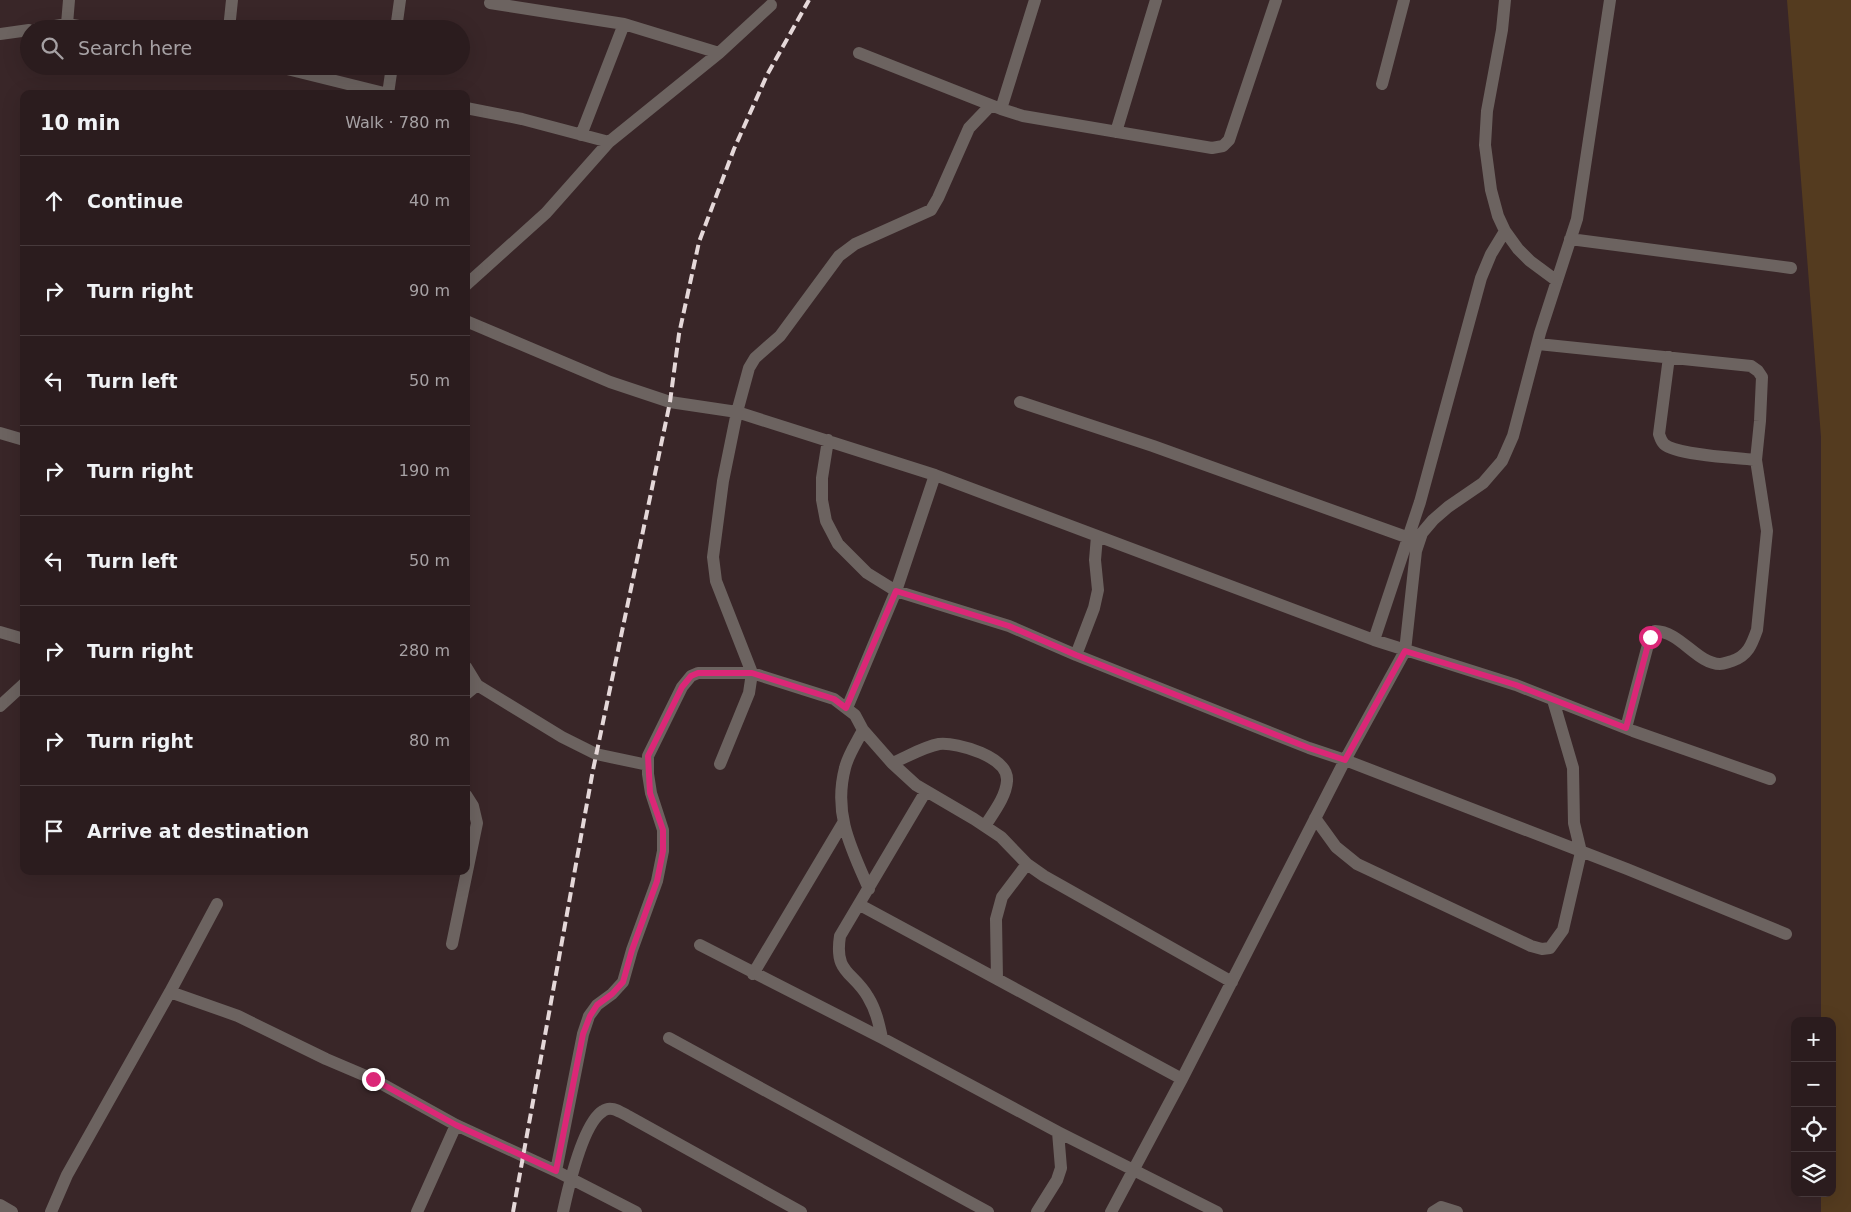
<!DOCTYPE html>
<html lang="en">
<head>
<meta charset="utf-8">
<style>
  :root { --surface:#2b1c1e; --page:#332527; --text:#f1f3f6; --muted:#a6a1a4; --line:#473a3c }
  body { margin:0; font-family:"DejaVu Sans",sans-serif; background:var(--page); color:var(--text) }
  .controls { position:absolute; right:15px; bottom:15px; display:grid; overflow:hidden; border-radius:10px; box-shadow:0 5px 20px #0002 }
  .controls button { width:45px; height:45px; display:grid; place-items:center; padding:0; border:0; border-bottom:1px solid var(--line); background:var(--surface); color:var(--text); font:25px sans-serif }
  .stop { position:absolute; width:15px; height:15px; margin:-11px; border:4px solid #db2777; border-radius:50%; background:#fff }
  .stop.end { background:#db2777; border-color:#fff; box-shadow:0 1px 5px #0008 }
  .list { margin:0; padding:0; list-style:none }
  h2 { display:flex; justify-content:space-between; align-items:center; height:65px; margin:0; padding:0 20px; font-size:21px }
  h2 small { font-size:16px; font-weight:400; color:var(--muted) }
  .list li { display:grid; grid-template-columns:32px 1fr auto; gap:15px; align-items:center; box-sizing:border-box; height:90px; padding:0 20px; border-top:1px solid var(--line) }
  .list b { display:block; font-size:19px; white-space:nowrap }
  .list em { font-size:16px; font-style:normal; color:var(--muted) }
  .icon { flex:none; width:28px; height:28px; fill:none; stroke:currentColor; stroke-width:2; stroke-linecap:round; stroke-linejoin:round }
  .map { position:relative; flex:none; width:1851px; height:1212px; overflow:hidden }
  .search { position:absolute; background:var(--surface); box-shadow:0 5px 20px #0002; left:20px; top:20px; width:450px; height:55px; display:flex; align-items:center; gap:12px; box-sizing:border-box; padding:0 18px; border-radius:28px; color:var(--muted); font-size:19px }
  .panel { position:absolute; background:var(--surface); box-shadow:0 5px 20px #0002; left:20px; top:90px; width:450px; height:785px; border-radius:10px }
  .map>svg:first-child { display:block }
</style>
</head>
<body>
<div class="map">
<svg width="1851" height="1212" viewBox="0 0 1851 1212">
  <rect width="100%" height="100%" fill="#392628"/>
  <path fill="#543b1f" d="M 1787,0 L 1851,0 L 1851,1212 L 1821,1212 L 1821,1193 L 1832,1193 L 1832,1021 L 1821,1021 L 1821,437 Z"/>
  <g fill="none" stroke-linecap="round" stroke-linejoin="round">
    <path stroke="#6c6360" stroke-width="12" d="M 1505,0 L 1502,30 L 1487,111 L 1485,145 L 1491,190 L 1498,216 L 1505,231 L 1518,249 L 1530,261 L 1557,281
      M 490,3 L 624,24 L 719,53
      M 67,24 L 69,0
      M 37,29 L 67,24 L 96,29
      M 229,29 L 232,0
      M 396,29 L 400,0
      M 0,34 L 29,30
      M 859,53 L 1001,109 L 1035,0
      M 275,66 L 388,94 L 392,66
      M 1382,84 L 1404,0
      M 466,108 L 522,119 L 609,142
      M 1001,109 L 1023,116 L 1212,148 L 1223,146 L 1229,140 L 1276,0
      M 1116,132 L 1156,0
      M 581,135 L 624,24
      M 1570,239 L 1791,268
      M 466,285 L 546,213 L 609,142 L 719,53 L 771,5
      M 466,321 L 610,382 L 670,402 L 737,412 L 935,475 L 1374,640 L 1516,685 L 1633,731 L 1770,779
      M 1538,344 L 1751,366 L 1758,371 L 1762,377 L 1760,421 L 1756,460 L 1767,531 L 1757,630 C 1752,644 1748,656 1732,661 C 1728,662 1724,664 1720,664 C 1697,664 1680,631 1655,631 L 1650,637 L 1626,728
      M 1669,357 L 1659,434 C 1660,437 1661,441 1664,444 C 1676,455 1737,458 1756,460
      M 1020,402 L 1153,446 L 1409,538
      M 0,433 L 24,440
      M 828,440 L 822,478 L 822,500 L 826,521 L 838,544 L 867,573 L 896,591 L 1009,626 L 1076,655 L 1309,748 L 1345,760 L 1627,869 L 1786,934
      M 0,632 L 24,639
      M 1374,640 L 1420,502 L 1481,278 L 1491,254 L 1505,231
      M 1076,655 L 1094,608 L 1098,590 L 1095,560 L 1097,536
      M 466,667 L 477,685 L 562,737 L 596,754 L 648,765
      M 466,694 L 477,685
      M 0,706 L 24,684
      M 847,708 L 896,591 L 935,475
      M 863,730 C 857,742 848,755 845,768 C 833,814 851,848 869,889
      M 892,763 C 907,757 923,747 939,744 C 958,742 1009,757 1007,781 C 1006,797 993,813 985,826
      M 720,764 L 749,693 L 752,673 L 716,581 L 713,557 L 723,481 L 737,412 L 749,368 L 755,358 L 780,336 L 839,256 L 855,244 L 931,210 L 938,198 L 969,128 L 991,105
      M 1315,818 L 1336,847 L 1357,864 L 1531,946 L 1542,949 L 1550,948 L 1563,930 L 1581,852 L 1574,823 L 1573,768 L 1553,700
      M 860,905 L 1182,1079
      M 452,944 L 477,823 L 473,806 L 466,795
      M 700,945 L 882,1038 L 1058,1132 L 1217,1212
      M 753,974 L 843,823
      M 997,979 L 996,919 L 1002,897 L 1027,864
      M 170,992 L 238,1016 L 326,1059 L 373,1079 L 456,1125 L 556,1171 L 636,1212
      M 669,1038 L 988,1212
      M 882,1038 C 879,1024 876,1010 868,997 C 853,971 834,974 840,936 L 926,791
      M 556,1171 L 583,1034 L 589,1016 L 597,1005 L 612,994 L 623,982 L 632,950 L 657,881 L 663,851 L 663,830 L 651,793 L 648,774 L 648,756 L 682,687 L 691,676 L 698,673 L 752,673 L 834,699 L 855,715 L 863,730 L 892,763 L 916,785 L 974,819 L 1001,837 L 1027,864 L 1044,876 L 1232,982
      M 0,1205 L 12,1212
      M 51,1212 L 67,1175 L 170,992 L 217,904
      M 417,1212 L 456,1125
      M 563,1212 C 568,1189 583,1123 603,1111 C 611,1105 620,1112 628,1116 L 801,1212
      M 1037,1212 L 1057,1180 L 1061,1168 L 1058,1132
      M 1111,1212 L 1182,1079 L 1345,760 L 1405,651 L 1416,551 L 1422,533 L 1433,520 L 1448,507 L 1483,483 L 1502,461 L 1513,436 L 1540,333 L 1577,219 L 1610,0
      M 1433,1212 L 1441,1207 L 1457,1212"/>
    <path stroke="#e5d8d9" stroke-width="4" stroke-dasharray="10 5" stroke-linecap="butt" d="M 513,1212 L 593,770 L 670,402 L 679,334 L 699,242 L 734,149 L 767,75 L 809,0"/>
  </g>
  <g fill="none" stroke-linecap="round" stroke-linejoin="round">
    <path stroke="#db2777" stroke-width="6" d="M 373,1079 L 456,1125 L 556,1171 L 583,1034 L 590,1016 L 597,1005 L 612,994 L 623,982 L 632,950 L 657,881 L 663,851 L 663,830 L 650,793 L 648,756 L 682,687 L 691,676 L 698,673 L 752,673 L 834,699 L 846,708 L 896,591 L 1009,626 L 1076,655 L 1309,748 L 1345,760 L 1405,651 L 1516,685 L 1626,728 L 1650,637"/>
  </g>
</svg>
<div class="controls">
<button>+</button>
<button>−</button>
<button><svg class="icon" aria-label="locate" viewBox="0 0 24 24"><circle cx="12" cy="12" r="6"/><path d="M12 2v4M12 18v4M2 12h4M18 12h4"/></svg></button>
<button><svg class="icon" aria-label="layers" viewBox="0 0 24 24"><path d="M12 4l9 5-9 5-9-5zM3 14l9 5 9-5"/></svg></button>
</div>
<div class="stop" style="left:1650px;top:637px"></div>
<div class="stop end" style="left:373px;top:1079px"></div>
<div class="search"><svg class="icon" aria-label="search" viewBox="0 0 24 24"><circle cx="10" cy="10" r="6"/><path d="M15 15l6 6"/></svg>Search here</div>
<section class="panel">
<h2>10 min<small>Walk · 780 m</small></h2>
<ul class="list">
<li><svg class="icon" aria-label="ahead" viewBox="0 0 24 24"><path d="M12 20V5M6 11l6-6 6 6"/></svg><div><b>Continue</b></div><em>40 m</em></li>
<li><svg class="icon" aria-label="right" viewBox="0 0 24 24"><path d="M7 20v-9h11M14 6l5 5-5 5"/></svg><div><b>Turn right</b></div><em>90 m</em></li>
<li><svg class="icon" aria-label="left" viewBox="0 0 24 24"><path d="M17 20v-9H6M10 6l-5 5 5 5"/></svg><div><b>Turn left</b></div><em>50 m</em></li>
<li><svg class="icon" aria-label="right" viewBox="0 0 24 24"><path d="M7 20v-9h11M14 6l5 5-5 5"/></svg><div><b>Turn right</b></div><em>190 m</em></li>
<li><svg class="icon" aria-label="left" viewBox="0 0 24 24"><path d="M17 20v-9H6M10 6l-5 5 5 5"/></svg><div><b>Turn left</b></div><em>50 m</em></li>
<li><svg class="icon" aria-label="right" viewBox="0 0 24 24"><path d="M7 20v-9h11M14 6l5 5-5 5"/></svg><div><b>Turn right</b></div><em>280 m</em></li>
<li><svg class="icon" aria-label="right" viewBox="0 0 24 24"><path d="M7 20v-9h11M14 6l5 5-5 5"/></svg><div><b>Turn right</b></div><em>80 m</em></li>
<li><svg class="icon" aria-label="arrive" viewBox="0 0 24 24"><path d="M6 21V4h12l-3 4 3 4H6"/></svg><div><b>Arrive at destination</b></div></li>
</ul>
</section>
</div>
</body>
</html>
